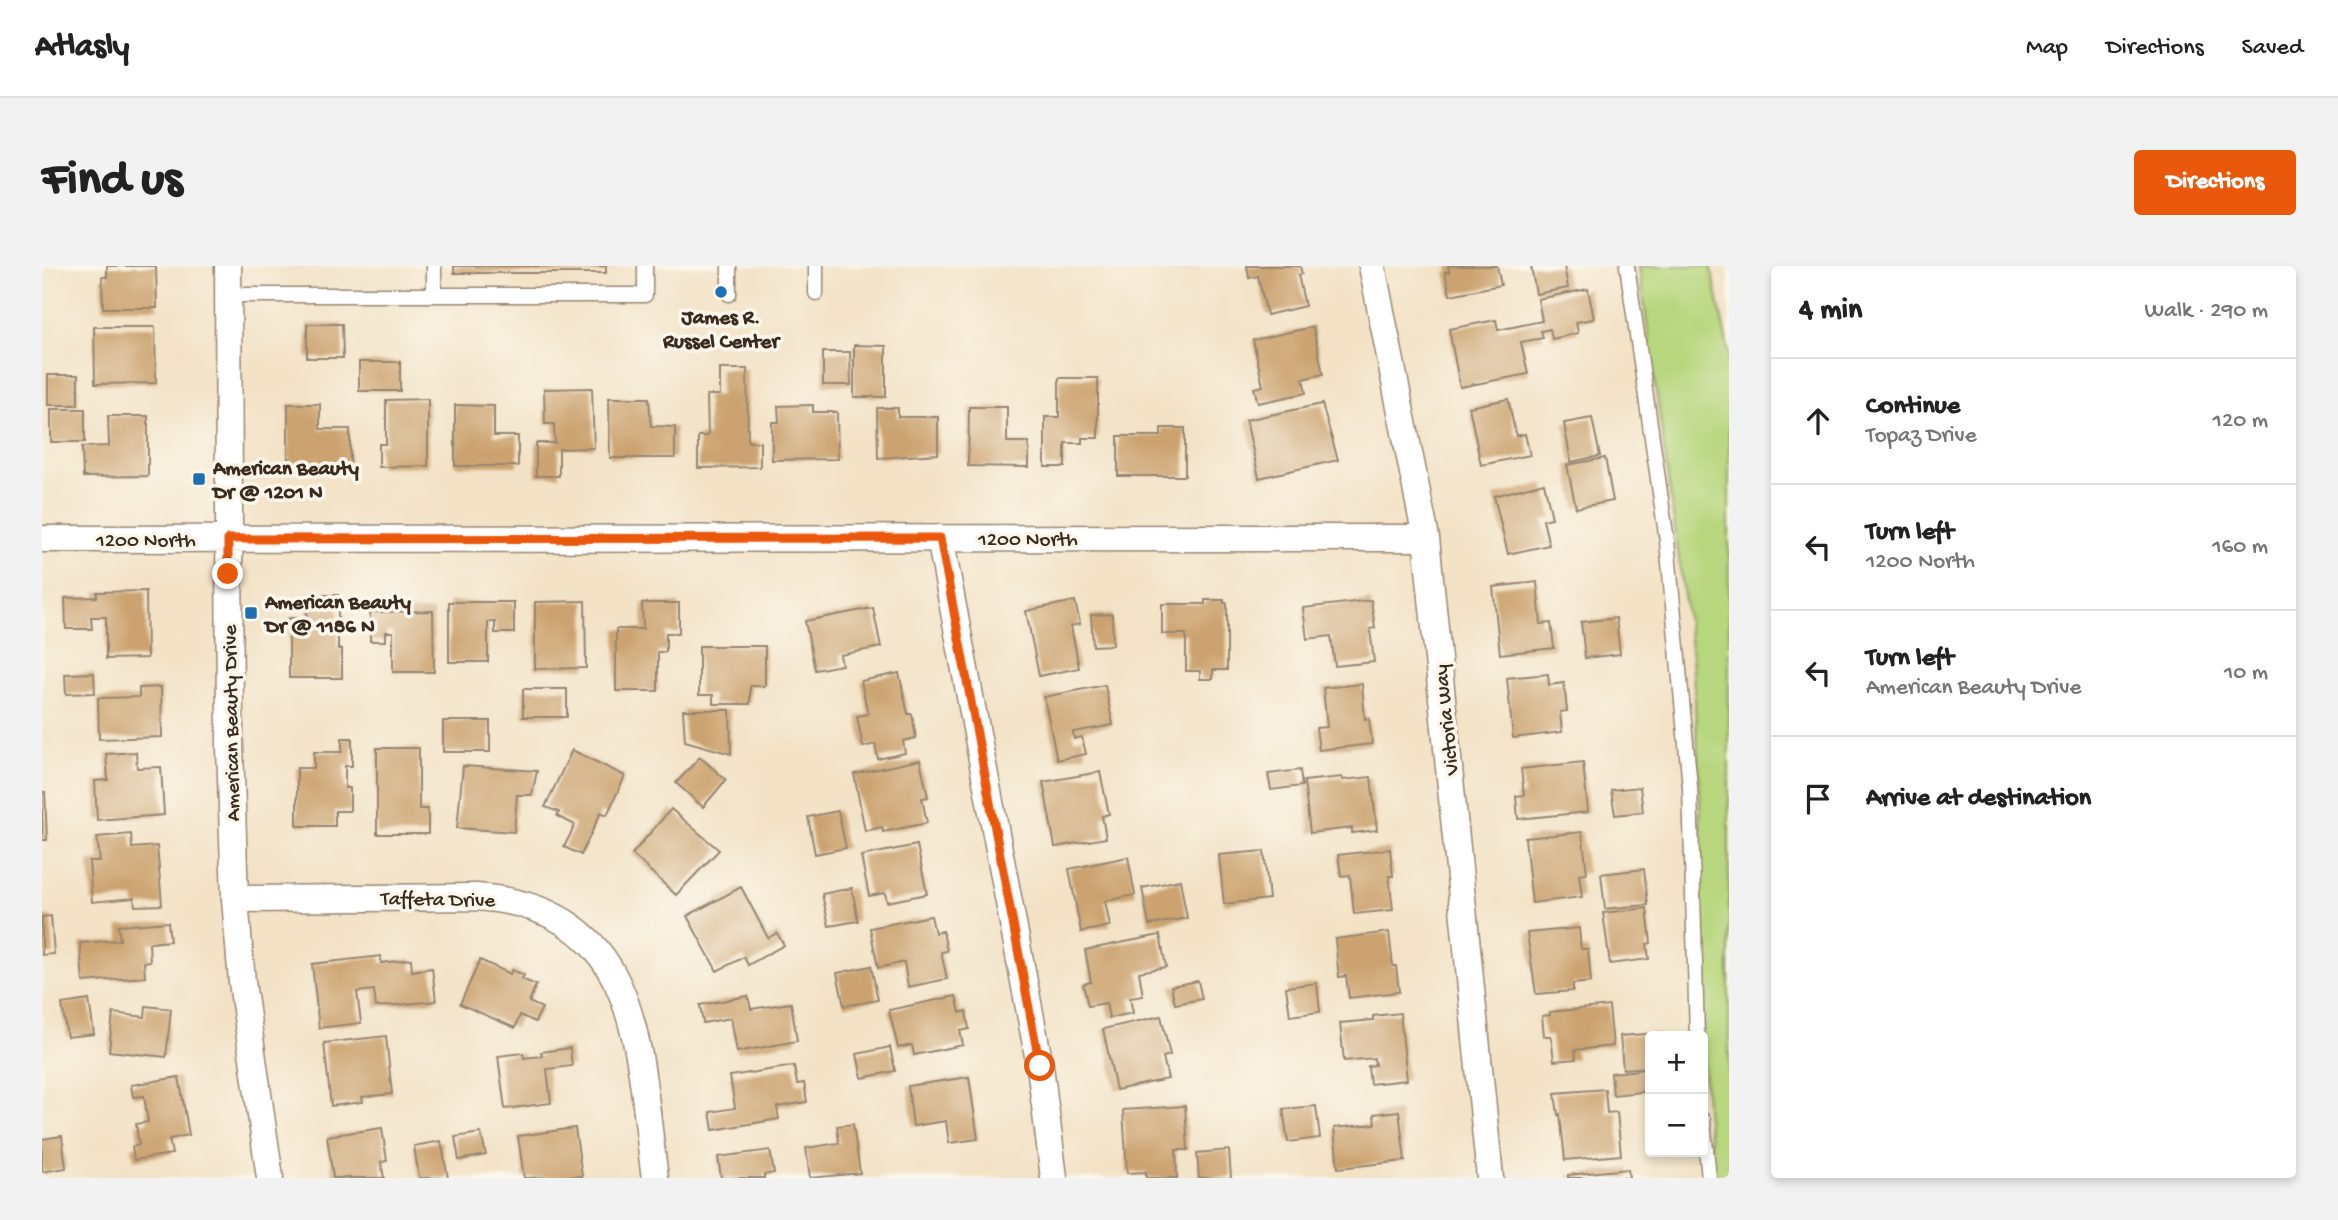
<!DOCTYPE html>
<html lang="en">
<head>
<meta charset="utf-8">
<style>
  :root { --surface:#fff; --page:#f2f2f2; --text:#222; --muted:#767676; --line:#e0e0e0; --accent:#ea580c }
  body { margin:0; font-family:"Gochi Hand",sans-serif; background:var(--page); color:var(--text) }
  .controls { position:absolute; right:21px; bottom:21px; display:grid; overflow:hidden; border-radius:7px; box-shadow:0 4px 10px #0003 }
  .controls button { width:63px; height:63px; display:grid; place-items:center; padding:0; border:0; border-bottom:2px solid var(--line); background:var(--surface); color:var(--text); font:35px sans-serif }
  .stop { position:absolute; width:21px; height:21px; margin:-16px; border:5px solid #ea580c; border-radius:50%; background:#fff }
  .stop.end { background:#ea580c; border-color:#fff; box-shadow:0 2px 7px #0008 }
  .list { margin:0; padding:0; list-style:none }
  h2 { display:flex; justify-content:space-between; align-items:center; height:91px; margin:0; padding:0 28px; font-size:30px }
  h2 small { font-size:23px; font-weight:400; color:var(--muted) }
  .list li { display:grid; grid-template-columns:46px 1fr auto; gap:21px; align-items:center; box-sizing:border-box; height:126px; padding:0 28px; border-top:2px solid var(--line) }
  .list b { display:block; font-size:26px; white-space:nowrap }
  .list p { margin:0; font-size:23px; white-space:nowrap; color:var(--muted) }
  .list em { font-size:23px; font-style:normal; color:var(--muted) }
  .icon { flex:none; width:38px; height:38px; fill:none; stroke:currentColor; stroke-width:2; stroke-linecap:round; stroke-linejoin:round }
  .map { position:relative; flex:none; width:1687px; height:912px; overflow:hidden; border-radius:7px }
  header { display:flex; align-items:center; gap:42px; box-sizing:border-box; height:98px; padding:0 35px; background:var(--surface); border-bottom:2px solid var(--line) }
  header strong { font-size:33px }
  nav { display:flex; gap:38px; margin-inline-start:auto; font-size:24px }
  .intro { display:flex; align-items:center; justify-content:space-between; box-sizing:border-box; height:168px; padding:0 42px }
  h1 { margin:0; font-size:49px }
  .button { padding:18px 32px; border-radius:7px; background:var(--accent); color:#fff; font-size:24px; font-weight:700 }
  main { display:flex; gap:42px; padding:0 42px }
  aside { flex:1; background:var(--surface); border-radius:7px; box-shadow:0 4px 10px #0003 }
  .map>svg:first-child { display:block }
</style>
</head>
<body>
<header>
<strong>Atlasly</strong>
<nav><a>Map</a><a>Directions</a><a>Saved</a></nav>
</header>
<div class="intro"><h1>Find us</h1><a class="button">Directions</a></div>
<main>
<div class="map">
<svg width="1687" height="912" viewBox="0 0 1687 912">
  <rect width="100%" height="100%" fill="#fbf7ec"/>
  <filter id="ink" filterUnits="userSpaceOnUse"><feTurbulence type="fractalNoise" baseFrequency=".0143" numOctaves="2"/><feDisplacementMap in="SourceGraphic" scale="14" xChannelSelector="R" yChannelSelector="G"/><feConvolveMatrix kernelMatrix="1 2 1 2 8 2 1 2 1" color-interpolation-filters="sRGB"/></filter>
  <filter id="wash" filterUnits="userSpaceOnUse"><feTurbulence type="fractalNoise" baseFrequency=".00686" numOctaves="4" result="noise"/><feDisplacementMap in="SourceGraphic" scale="28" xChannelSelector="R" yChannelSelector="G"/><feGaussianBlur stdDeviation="1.57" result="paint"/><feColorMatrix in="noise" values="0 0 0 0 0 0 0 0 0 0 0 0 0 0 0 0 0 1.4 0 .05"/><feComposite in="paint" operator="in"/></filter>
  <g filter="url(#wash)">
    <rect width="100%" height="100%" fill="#f3e2c6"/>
    <path fill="#b7d67d" stroke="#79804e" stroke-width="2" d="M 1597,0 L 1669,0 L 1687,88 L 1687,912 L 1672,912 L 1664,845 L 1658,713 L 1658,524 L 1650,388 Z"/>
    <g id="blocks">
      <path fill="#cca370" d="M 65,0 L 114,0 L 115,42 L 61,42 L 60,11 L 65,11 Z
        M 412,0 L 564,0 L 564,7 L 412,7 Z
        M 1205,0 L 1258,0 L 1260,8 L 1256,9 L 1263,40 L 1225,49 L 1216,10 L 1207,12 Z
        M 1406,0 L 1455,0 L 1459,19 L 1408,29 L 1403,6 L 1407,6 Z
        M 1489,0 L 1522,0 L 1526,22 L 1494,28 Z
        M 1546,23 L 1552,53 L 1534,56 L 1536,67 L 1510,73 L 1508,63 L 1499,65 L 1501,72 L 1479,76 L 1486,108 L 1418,121 L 1407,63 L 1454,54 L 1456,64 L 1500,55 L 1496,33 Z
        M 265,58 L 300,58 L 301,92 L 265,92 Z
        M 52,61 L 113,61 L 114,117 L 53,118 Z
        M 1271,61 L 1281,108 L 1261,113 L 1264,127 L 1216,137 L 1212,122 L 1221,120 L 1211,74 Z
        M 812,79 L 844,80 L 844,131 L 812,131 Z
        M 781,86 L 808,86 L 809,119 L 781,119 Z
        M 317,96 L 358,96 L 358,125 L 317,125 Z
        M 678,103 L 705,103 L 706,176 L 718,176 L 718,201 L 656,202 L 656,170 L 666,170 L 665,129 L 678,129 Z
        M 6,109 L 36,109 L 36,139 L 6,139 Z
        M 1017,112 L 1056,112 L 1056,172 L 1040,172 L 1040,177 L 1023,177 L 1023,201 L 1003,201 L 1003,151 L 1017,151 Z
        M 550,122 L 552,182 L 517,183 L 517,210 L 494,210 L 494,177 L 513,177 L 512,158 L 503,158 L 502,123 Z
        M 567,132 L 607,132 L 609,160 L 633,161 L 633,192 L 568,192 Z
        M 386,133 L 386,200 L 337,201 L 337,178 L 344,178 L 344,134 Z
        M 1466,133 L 1474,170 L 1483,168 L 1488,189 L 1439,199 L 1427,141 Z
        M 246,138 L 278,138 L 278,163 L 308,163 L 308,204 L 246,204 Z
        M 1280,138 L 1296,194 L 1217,212 L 1204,154 Z
        M 413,139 L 452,140 L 452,170 L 476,170 L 476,200 L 413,200 Z
        M 771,139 L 771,146 L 795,146 L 796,193 L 730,194 L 730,156 L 737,156 L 736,140 Z
        M 927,141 L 965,141 L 965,176 L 987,176 L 987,201 L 926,200 Z
        M 835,142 L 856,142 L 856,151 L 896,151 L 896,188 L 836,192 Z
        M 9,143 L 43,143 L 43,176 L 9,176 Z
        M 66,150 L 106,150 L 106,210 L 41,211 L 40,181 L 67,180 Z
        M 1550,152 L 1558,190 L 1529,196 L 1522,157 Z
        M 1119,162 L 1143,162 L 1143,210 L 1076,210 L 1076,170 L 1119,170 Z
        M 1563,192 L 1571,235 L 1534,242 L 1525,199 Z
        M 1502,217 L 1510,252 L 1501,254 L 1507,279 L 1466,288 L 1452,230 Z
        M 1495,316 L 1499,358 L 1509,357 L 1512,382 L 1458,388 L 1451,321 Z
        M 104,325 L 105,392 L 64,393 L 64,351 L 49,351 L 50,363 L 24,363 L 23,332 L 55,331 L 55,326 Z
        M 265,329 L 296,329 L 296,383 L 300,383 L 300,412 L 247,412 L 247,352 L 265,352 Z
        M 1163,334 L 1182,334 L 1182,337 L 1185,337 L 1185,404 L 1171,404 L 1171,413 L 1158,413 L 1158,405 L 1144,405 L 1144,368 L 1120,368 L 1120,338 L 1163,338 Z
        M 1329,334 L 1333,362 L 1328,363 L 1332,396 L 1293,400 L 1289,370 L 1265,373 L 1261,342 Z
        M 543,335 L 544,402 L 493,403 L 493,336 Z
        M 1033,335 L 1038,358 L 1029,360 L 1037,402 L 997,410 L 984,345 Z
        M 407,336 L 472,336 L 472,367 L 453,367 L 453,356 L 446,356 L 446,396 L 407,396 Z
        M 600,337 L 637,337 L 637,367 L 624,367 L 624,386 L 616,386 L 616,425 L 574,425 L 574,363 L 601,363 Z
        M 831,342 L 839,381 L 798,389 L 800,399 L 773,404 L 763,355 Z
        M 391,345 L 392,406 L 351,406 L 351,366 L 344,366 L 344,375 L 328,375 L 328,346 Z
        M 1070,348 L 1071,379 L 1051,380 L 1049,349 Z
        M 1574,352 L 1578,388 L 1543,392 L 1539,356 Z
        M 657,380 L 723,380 L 723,420 L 708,420 L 708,438 L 671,438 L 671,429 L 657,429 Z
        M 52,407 L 53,427 L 24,428 L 23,408 Z
        M 857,407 L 866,448 L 870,448 L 874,472 L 861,475 L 863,487 L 836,493 L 833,478 L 821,481 L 815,450 L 826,448 L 819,415 Z
        M 1506,408 L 1507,419 L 1522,417 L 1525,445 L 1518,446 L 1520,466 L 1471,472 L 1465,412 Z
        M 1320,418 L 1323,453 L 1327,452 L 1330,478 L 1277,484 L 1274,462 L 1285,461 L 1281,422 Z
        M 1063,419 L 1071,459 L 1031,466 L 1032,473 L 1040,471 L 1044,488 L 1015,494 L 1002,431 Z
        M 119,421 L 120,471 L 57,473 L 56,432 L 97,431 L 97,422 Z
        M 481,423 L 525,423 L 525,451 L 481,451 Z
        M 641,444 L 688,444 L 689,488 L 643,475 Z
        M 401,455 L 448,455 L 448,486 L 401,486 Z
        M 300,472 L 310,472 L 310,500 L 303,500 L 303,522 L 308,522 L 308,545 L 293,545 L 293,560 L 255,560 L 255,502 L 272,502 L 272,486 L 300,486 Z
        M 335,482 L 377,482 L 377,543 L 386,543 L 386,568 L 335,568 Z
        M 530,484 L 583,510 L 565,549 L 559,546 L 539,589 L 522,581 L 533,559 L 515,550 L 517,546 L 503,541 Z
        M 94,486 L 95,502 L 119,501 L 122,549 L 55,554 L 53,515 L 66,514 L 64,488 Z
        M 658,491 L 684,514 L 661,541 L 634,517 Z
        M 878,494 L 886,531 L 880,532 L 885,557 L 841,566 L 840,561 L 823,565 L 812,508 Z
        M 1541,496 L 1546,546 L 1476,553 L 1474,530 L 1482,529 L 1479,503 Z
        M 421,500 L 495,505 L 490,529 L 475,529 L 472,566 L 415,562 Z
        M 1258,504 L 1260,520 L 1229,524 L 1226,508 Z
        M 1058,506 L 1067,548 L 1060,550 L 1064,572 L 1013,581 L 1001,516 Z
        M 1300,511 L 1301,514 L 1329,511 L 1335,564 L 1310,567 L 1310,562 L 1268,567 L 1262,515 Z
        M 1598,521 L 1601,546 L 1573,549 L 1569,524 Z
        M 0,526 L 3,526 L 5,574 L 0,574 Z
        M 629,543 L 677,584 L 634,629 L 590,588 Z
        M 796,545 L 804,582 L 773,588 L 766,551 Z
        M 1540,566 L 1545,607 L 1537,608 L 1540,631 L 1490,637 L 1483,572 Z
        M 89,568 L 90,582 L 115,580 L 120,639 L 93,640 L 92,632 L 50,636 L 47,595 L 58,595 L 55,571 Z
        M 875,579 L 885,628 L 845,636 L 843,627 L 827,630 L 819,590 Z
        M 1348,583 L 1351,610 L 1347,610 L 1351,644 L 1312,648 L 1308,609 L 1299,610 L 1296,589 Z
        M 1222,585 L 1227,633 L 1182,638 L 1177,589 Z
        M 1086,591 L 1093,629 L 1063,635 L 1068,660 L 1039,666 L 1027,603 Z
        M 1602,603 L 1606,639 L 1563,643 L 1559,608 Z
        M 1138,614 L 1145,652 L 1107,659 L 1100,622 Z
        M 699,621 L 726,672 L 735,667 L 742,679 L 706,699 L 702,691 L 675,705 L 645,650 Z
        M 810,622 L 816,655 L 787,660 L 780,628 Z
        M 1605,642 L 1609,677 L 1605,678 L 1607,693 L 1568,698 L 1561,647 Z
        M 9,650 L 12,688 L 0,689 L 0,651 Z
        M 889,650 L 893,667 L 901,665 L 905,685 L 899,686 L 905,713 L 866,721 L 862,696 L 836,702 L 828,662 Z
        M 126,656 L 128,675 L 107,677 L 108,695 L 102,696 L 103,711 L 41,716 L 38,677 L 78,674 L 76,660 Z
        M 1537,662 L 1539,683 L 1546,683 L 1549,716 L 1531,718 L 1531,725 L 1494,728 L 1485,667 Z
        M 1347,666 L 1351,700 L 1354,700 L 1357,726 L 1307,732 L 1304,710 L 1297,711 L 1293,673 Z
        M 1118,669 L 1124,701 L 1097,706 L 1101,730 L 1088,732 L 1091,747 L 1067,752 L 1064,737 L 1046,740 L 1041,718 L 1049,716 L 1043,684 Z
        M 339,690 L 339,697 L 369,693 L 370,705 L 390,702 L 394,735 L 334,741 L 332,724 L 315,726 L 319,757 L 277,762 L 270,698 Z
        M 438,694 L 468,708 L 470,704 L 482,709 L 480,713 L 494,719 L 487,736 L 500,742 L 493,756 L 478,749 L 473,762 L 418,738 Z
        M 829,700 L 836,734 L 802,740 L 795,707 Z
        M 1156,715 L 1160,733 L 1133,738 L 1129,720 Z
        M 1275,717 L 1278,746 L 1248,750 L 1244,721 Z
        M 706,730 L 709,743 L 749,737 L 755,775 L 695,786 L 689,752 L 661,757 L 658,739 Z
        M 914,730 L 918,747 L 924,745 L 927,763 L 918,765 L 921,779 L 872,789 L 870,779 L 856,782 L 847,744 Z
        M 47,734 L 52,768 L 25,771 L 20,738 Z
        M 104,740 L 129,743 L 124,791 L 67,785 L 71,747 L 103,751 Z
        M 1567,740 L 1571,780 L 1533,784 L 1534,793 L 1512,795 L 1509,770 L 1502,770 L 1500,750 L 1508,749 L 1508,746 Z
        M 1358,747 L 1365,814 L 1328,818 L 1326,800 L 1333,799 L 1332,792 L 1302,795 L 1298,757 L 1331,754 L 1331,750 Z
        M 1119,750 L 1128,789 L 1121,791 L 1126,813 L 1074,824 L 1061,763 Z
        M 1615,767 L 1615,770 L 1608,770 L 1608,801 L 1581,803 L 1578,770 Z
        M 344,770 L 350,828 L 320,831 L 321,836 L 289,840 L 282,777 Z
        M 848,781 L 853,805 L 820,812 L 815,788 Z
        M 528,782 L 530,800 L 505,803 L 509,837 L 463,843 L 456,790 L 481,787 L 482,792 L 500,790 L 499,786 Z
        M 752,800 L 755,818 L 762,817 L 765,836 L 735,841 L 737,853 L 671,864 L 668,846 L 693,842 L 688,810 Z
        M 1608,803 L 1608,825 L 1571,829 L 1569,807 Z
        M 137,811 L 147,869 L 127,873 L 130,888 L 92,894 L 90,881 L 97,879 L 94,858 L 106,856 L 102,830 L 91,831 L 89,819 Z
        M 927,811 L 936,873 L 907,877 L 904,855 L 871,860 L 866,820 Z
        M 1563,823 L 1565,847 L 1575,846 L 1579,889 L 1523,894 L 1518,848 L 1516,849 L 1513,827 Z
        M 1143,840 L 1146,884 L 1134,884 L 1135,912 L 1104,912 L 1104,906 L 1085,907 L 1081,844 Z
        M 1274,840 L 1278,872 L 1246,876 L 1241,843 Z
        M 1357,845 L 1363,895 L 1296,902 L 1292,862 L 1333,858 L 1332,848 Z
        M 811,858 L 818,907 L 768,912 L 764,882 L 797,877 L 795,860 Z
        M 340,862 L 345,895 L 339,896 L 342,912 L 291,912 L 285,870 Z
        M 533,862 L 540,910 L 482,912 L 476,870 Z
        M 439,867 L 444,889 L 417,894 L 413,871 Z
        M 20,870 L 24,902 L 0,906 L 0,873 Z
        M 399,875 L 406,912 L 377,912 L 372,880 Z
        M 728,884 L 732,907 L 722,909 L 722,912 L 679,912 L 676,891 Z
        M 1187,884 L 1189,912 L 1157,912 L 1155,887 Z
        M 1586,903 L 1587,912 L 1526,912 L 1526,909 Z"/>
    </g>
  </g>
  <g filter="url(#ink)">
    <use href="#blocks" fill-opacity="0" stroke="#978672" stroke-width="2"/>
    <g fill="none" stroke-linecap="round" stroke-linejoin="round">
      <g stroke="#978672" stroke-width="17">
        <path id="lane" d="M 392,0 L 392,29
          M 774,0 L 774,27
          M 1585,0 L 1625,275 L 1648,521 L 1655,770
          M 687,28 L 687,0
          M 186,29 L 603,29 L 603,0
          M 1661,854 L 1667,912"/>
      </g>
      <g stroke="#978672" stroke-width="29">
        <path id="street" d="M 186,0 L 188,481 L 193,633 L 200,716 L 228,912
          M 1330,0 L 1384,272 L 1448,912
          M 898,272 L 998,800 L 1012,912
          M 0,273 L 1384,272
          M 193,633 L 435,631 C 602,643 595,783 613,912"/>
      </g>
      <use href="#lane" stroke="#fff" stroke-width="14"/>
      <use href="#street" stroke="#fff" stroke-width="26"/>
    </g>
  </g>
  <g fill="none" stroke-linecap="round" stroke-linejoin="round" filter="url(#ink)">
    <path stroke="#ea580c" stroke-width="9" d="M 186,308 L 186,273 L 898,272 L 998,800"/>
  </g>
  <g fill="#1f6fb2" stroke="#fbf7ec" stroke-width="2.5">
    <circle cx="679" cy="26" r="7"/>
    <rect x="150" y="206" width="14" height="14" rx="3.5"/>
    <rect x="202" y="340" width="14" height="14" rx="3.5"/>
  </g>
  <g text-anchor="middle" stroke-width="7" stroke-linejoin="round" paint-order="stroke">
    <g font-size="21" font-weight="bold" fill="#3b2a1e" stroke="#fbf7ec" text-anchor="start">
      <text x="679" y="57" text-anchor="middle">James R.<tspan x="679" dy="24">Russel Center</tspan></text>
      <text x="171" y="208">American Beauty<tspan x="171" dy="24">Dr @ 1201 N</tspan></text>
      <text x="223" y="342">American Beauty<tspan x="223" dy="24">Dr @ 1186 N</tspan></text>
    </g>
    <g font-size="21" fill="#3b2a1e" stroke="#fbf7ec">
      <text x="986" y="279">1200 North</text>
      <text x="104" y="280">1200 North</text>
      <text transform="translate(1403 454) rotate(-96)" y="7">Victoria Way</text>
      <text transform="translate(188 457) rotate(-91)" y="7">American Beauty Drive</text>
      <text transform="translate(396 632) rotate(1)" y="7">Taffeta Drive</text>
    </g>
  </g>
</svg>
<div class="controls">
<button>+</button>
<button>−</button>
</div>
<div class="stop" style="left:998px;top:800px"></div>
<div class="stop end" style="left:186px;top:308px"></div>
</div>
<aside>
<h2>4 min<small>Walk · 290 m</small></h2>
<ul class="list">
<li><svg class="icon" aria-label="ahead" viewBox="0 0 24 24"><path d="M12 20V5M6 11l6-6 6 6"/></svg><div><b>Continue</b><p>Topaz Drive</p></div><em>120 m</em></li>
<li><svg class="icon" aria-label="left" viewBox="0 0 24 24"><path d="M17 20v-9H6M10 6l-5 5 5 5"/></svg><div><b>Turn left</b><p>1200 North</p></div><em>160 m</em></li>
<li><svg class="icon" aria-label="left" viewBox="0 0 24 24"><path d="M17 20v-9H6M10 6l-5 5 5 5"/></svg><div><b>Turn left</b><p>American Beauty Drive</p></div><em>10 m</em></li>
<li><svg class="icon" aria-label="arrive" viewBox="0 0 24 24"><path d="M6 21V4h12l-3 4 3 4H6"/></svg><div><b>Arrive at destination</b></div></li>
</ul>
</aside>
</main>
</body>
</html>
